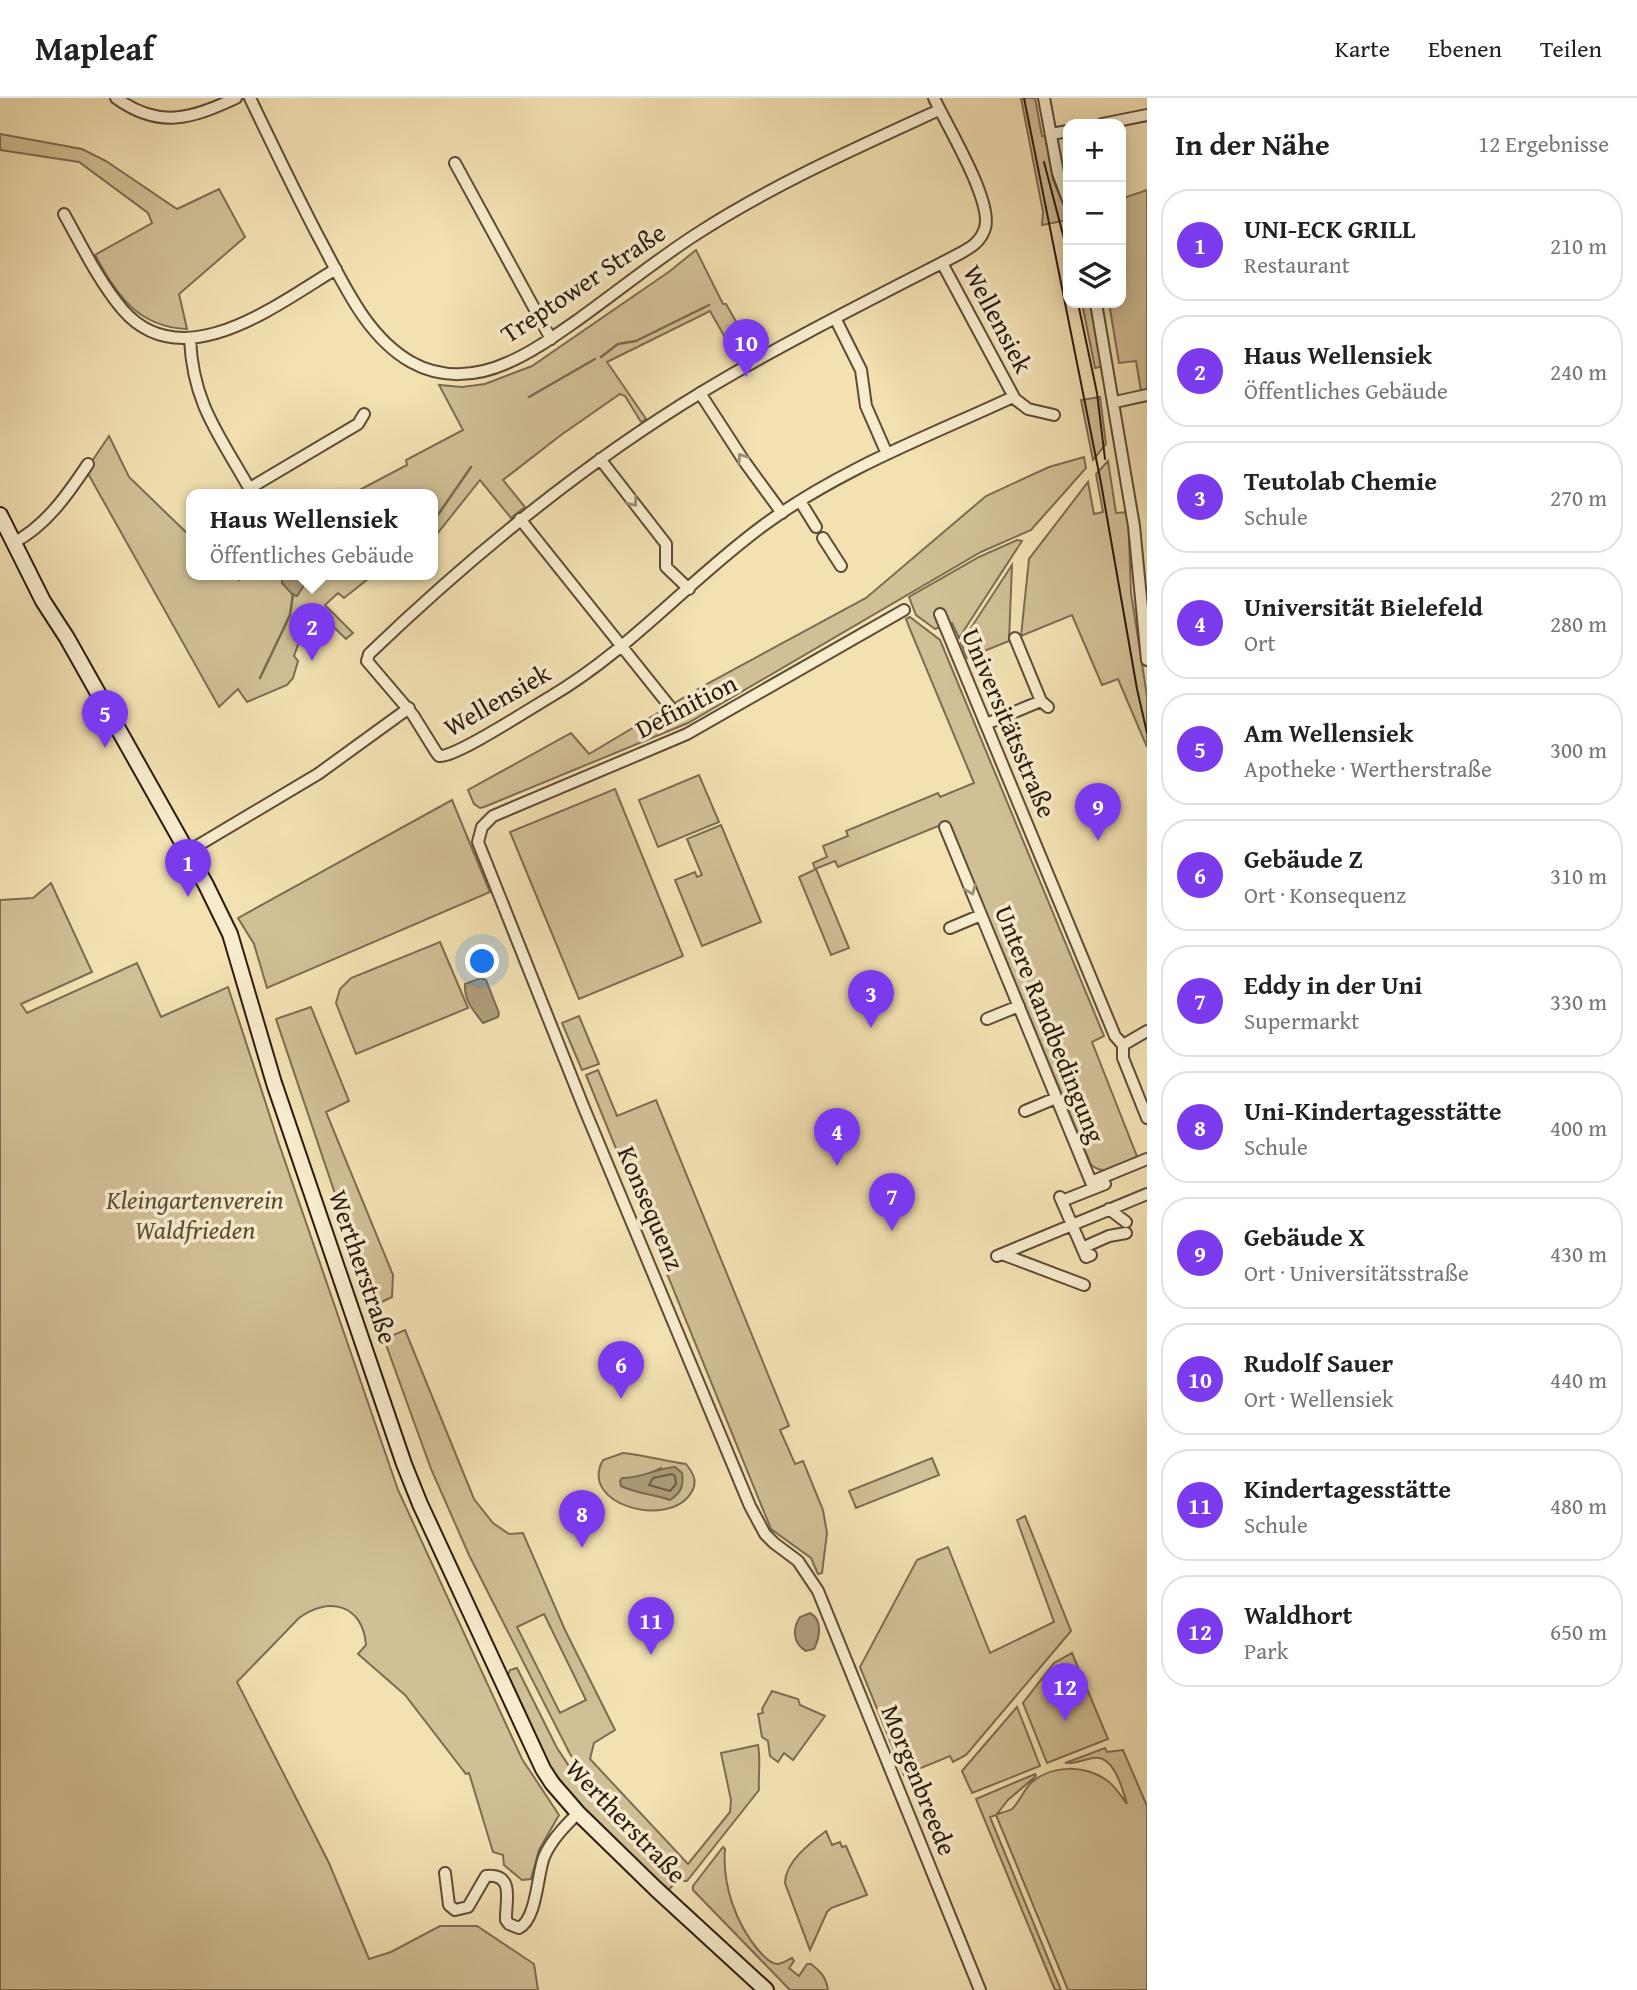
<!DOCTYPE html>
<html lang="de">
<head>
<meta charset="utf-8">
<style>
  :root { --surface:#fff; --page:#f6f6f6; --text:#222; --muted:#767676; --line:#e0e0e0; --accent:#7c3aed }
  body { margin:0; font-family:"Gentium Book Plus",serif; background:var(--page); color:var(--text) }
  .controls { position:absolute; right:21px; top:21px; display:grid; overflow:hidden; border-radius:14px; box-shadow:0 4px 18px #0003 }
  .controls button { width:63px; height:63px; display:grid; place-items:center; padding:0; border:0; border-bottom:2px solid var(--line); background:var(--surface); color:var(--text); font:35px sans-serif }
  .you { position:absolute; left:483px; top:864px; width:24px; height:24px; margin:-18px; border:5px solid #fff; border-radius:50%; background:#1a73e8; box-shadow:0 0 0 10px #1a73e833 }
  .badge { display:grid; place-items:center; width:46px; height:46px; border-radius:50%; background:var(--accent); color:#fff; font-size:23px; font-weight:700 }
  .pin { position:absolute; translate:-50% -58px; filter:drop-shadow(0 2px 4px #0008) }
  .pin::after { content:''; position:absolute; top:37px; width:24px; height:21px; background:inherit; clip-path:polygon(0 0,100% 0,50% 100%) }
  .popup { position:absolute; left:186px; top:391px; width:252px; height:91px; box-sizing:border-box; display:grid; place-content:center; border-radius:14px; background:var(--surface); filter:drop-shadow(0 2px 5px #0005); font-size:23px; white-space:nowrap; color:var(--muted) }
  .popup b { font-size:26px; color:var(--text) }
  .popup::after { content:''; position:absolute; left:50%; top:100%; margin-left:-14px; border:14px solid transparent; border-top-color:var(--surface) }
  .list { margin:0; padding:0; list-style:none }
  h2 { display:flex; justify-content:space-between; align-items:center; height:91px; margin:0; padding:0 28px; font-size:30px }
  h2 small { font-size:23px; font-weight:400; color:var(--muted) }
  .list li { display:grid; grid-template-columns:46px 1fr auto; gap:21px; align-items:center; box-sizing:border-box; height:112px; margin:0 14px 14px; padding:0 14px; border:2px solid var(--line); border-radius:28px }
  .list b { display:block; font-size:26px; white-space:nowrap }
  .list p { margin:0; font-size:23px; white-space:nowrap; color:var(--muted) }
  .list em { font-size:23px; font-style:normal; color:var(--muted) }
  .icon { flex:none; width:38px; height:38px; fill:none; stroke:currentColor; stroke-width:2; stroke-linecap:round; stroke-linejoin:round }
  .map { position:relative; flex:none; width:1147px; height:1892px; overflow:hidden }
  header { display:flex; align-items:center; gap:42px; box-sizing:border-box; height:98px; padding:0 35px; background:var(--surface); border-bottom:2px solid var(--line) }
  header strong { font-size:33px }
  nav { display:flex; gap:38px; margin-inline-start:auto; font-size:24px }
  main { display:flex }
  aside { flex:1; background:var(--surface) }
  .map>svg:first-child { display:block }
</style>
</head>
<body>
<header>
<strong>Mapleaf</strong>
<nav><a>Karte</a><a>Ebenen</a><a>Teilen</a></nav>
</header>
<main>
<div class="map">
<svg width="1147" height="1892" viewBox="0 0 1147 1892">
  <rect width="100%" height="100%" fill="#f3e1b2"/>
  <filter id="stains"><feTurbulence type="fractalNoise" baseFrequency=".00286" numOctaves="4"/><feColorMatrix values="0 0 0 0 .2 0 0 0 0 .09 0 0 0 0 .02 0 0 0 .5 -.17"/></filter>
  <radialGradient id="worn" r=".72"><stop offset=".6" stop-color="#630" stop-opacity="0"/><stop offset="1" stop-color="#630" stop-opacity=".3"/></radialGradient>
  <path fill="#d1bf96" stroke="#7e6c52" stroke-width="2" fill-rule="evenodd" d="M 1021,0 L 1035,0 L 1042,38 L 1045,38 L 1053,82 L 1068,117 L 1068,122 L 1042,127 L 1043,114 Z
    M 0,36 L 82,51 L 106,63 L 177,111 L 219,91 L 245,139 L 179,196 L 187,231 C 137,229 116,196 95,157 L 152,125 L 148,115 L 79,64 L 0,52 Z
    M 1147,92 L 1147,291 L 1141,293 L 1136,263 L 1119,265 L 1109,205 L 1121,205 L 1121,101 Z
    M 696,152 L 723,206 L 726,206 L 754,255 L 739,264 L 710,213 L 607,264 L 646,321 L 641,324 L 625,298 L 620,296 L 561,337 L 503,382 L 525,409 L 511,420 L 480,382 L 433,441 L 433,397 L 350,397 L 407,367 L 406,362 L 463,332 L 439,287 L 462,289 L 485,286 L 532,268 L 670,173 Z
    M 1082,205 L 1092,205 L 1103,268 L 1095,270 Z
    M 1100,299 L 1106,346 L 1093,362 L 1081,302 Z
    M 109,338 L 129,379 L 191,439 L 191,477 L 233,477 L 239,482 L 243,477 L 373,477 L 344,500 L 338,495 L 325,507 L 353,535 L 346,541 L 321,517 L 298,547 L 294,558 L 298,563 L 293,580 L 287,587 L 247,604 L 238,591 L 219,609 L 86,372 Z
    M 1084,359 L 1086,370 L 1031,432 L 981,454 L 688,625 L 484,709 L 480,710 L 474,706 L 468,692 L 571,635 L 589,656 L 703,588 L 866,500 L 986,398 L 1049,369 Z
    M 1108,363 L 1116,415 L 1128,414 L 1131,495 L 1147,598 L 1147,649 L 1118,581 L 1102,587 L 1072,517 L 1021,538 L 1029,461 L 1088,384 L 1094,416 L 1103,414 L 1096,376 Z
    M 1017,442 L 1022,443 L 959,540 L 952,525 L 935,531 L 916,517 L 909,499 L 979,459 Z
    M 1012,467 L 1009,543 L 967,560 L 961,545 Z
    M 910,519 L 940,542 L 1104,938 L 1092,944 L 1138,1061 C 1122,1068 1106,1079 1091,1067 L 948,724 L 838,769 L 835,763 L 815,771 L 813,765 L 827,759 L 823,748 L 848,738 L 846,733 L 938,695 L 940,699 L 974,685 L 909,529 L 906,521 Z
    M 699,677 L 719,724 L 658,749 L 639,702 Z
    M 615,691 L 683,858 L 579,901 L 510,734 Z
    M 452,702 L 490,794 L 267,890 L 254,846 L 238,820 Z
    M 721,727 L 761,824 L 702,848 L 675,782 L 695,774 L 697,779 L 702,777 L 687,741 Z
    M 816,771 L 849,850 L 831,857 L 799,779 Z
    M 51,785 L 92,874 L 21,906 L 27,915 L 137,865 L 161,919 L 228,889 L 278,1043 L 398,1392 L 522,1661 L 559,1717 L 539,1752 L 531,1781 L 522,1782 L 504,1767 L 503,1757 L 493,1754 L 469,1675 L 466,1676 L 405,1597 L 358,1556 L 366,1547 C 363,1506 328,1498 299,1520 L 237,1584 L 329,1765 L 369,1861 L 391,1854 L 440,1828 L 477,1828 L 534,1866 L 538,1892 L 0,1892 L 0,802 L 33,800 Z
    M 440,844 L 468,910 L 356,956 L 336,905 L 340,891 L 351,880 Z
    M 311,909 L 349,1003 L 326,1014 L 393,1177 L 392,1199 L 373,1208 L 276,921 Z
    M 579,918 L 599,966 L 582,972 L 562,925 Z
    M 598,972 L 617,1018 L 656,1002 L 789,1328 L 780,1332 L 795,1366 L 803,1363 L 823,1412 L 827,1435 L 822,1475 L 818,1476 L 811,1460 L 771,1431 L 586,977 Z
    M 405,1232 L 474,1401 L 493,1425 L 509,1436 L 523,1435 L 565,1532 L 615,1632 L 594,1645 L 590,1661 L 688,1766 L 730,1714 L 731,1702 L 721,1655 L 758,1647 C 761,1663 758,1676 759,1692 L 687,1783 L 684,1783 L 590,1685 L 570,1656 L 469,1457 L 431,1371 L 384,1241 ZM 544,1516 L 586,1602 L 560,1615 L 517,1529 Z
    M 623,1355 C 644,1357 664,1363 686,1366 C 694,1376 698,1384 691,1395 C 669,1431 578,1407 603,1362 ZM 661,1370 L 659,1397 L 651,1395 L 622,1380 L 636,1381 Z
    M 932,1360 L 939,1377 L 856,1410 L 849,1393 Z
    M 1025,1418 L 1071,1533 L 966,1657 L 953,1664 L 950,1658 L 904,1677 L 860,1569 L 917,1462 L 948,1449 L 990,1555 L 1054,1524 L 1017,1422 Z
    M 1072,1555 L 1108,1641 L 1047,1665 L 1023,1605 L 1054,1565 Z
    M 517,1570 L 557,1650 L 581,1686 L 618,1723 L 673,1787 L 667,1794 C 627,1753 580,1715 549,1666 L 508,1577 L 510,1572 Z
    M 772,1593 L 798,1601 L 800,1607 L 825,1618 L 793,1662 L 784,1655 L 778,1664 L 770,1658 L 768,1643 L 762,1639 L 758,1616 L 763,1615 L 762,1611 Z
    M 1017,1609 L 1040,1668 L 972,1695 L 962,1673 Z
    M 1105,1650 L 1107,1654 L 1123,1652 L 1147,1708 L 1147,1892 L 1068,1892 L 996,1717 L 990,1719 L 1061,1892 L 1055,1892 L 976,1701 L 1035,1676 L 1036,1678 L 1008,1702 L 997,1716 C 1001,1715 1009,1713 1012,1711 C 1019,1705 1024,1691 1032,1684 C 1052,1667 1083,1667 1105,1681 C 1115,1687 1120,1697 1127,1706 C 1122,1690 1114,1656 1093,1660 C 1083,1662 1074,1666 1065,1665 Z
    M 826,1733 L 832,1747 L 840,1744 L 842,1749 L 846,1748 L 867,1797 L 831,1810 L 827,1814 L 810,1852 L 785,1785 C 785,1764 810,1745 826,1733 Z
    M 723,1749 L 725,1751 C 722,1787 736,1826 759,1853 C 764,1858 769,1865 777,1866 C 782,1866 788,1862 792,1860 L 794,1863 L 789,1870 L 799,1878 L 807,1866 L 811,1866 C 821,1874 826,1879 828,1892 L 790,1892 L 693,1792 L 693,1788 Z"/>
  <path fill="#af9d7a" stroke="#7b694f" stroke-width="2" d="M 282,477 L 316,477 L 320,482 L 304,487 L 297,498 L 293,497 L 282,485 Z
    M 481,880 L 486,882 L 499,915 L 498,919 L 483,925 C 473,912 464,903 465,886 Z
    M 675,1369 L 682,1375 C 684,1388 681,1395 670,1402 C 654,1396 637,1396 621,1388 L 620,1383 L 622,1380 C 644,1380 653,1371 675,1369 Z
    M 810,1515 C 823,1522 820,1539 814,1551 L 806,1553 C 793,1546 792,1531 800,1519 Z"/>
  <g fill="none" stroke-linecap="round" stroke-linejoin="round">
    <path stroke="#6e5c44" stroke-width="2" d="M 672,1376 L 675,1378 L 676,1386 L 670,1393 L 649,1387 L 653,1380 Z"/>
    <path stroke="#7b694f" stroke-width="2.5" d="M 601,259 L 618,246 L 636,243 L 709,207
      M 529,299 L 595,261
      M 433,424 L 471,369
      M 260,580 L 290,517 L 293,496"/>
    <g stroke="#5e4c37" stroke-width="14">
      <path id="street" d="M 116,0 C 159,31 191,21 236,0
        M 250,0 C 272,46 294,92 318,138 C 342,182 365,238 411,264 C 441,281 476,279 507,265 C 533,254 556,237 579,221 C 618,193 655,163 695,137 C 772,87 856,50 939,12
        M 934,0 C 947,28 993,103 985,130 C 981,144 970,150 959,156 C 872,201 785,244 702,294 C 580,368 471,458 369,556 L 367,563 L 413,617 L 436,654 L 439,658 C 455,660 531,610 550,599 C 630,552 690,481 764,427 C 840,371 929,338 1013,299
        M 1044,0 L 1058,75 L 1068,102
        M 1102,26 L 1147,17
        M 1051,36 L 1068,33
        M 455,65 L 551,241
        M 64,116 C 82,148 99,184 123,212 C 183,281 279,205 336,171
        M 942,165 L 1015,301 L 1028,311 L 1054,317
        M 1096,205 L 1134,428 L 1147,562
        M 835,220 L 861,272 L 866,308 L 887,356
        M 190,241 C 193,309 222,340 253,397
        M 700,295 L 744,363 L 782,415
        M 1115,304 L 1147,297
        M 600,361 L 666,446 L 666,469 L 689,491
        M 250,390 L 358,326 L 364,316
        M 800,403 L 816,429
        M 520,421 L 671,610
        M 823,440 L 841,468
        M 13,445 C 46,428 68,396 88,366
        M 904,512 L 687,636 L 493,718 L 482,729 L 478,744 L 584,1010 L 750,1408 L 765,1436 L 774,1445 L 798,1463 L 818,1493 L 980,1892
        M 940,516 L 1115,938 L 1123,947
        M 1015,540 L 1041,603 L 1048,609
        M 986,626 L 1041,603
        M 945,729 L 1091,1084 L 1147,1061
        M 187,754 L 318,676 L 409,610
        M 950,830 L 981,817
        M 987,921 L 1019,908
        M 1123,947 L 1123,960 L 1147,1020
        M 1123,947 L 1147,933
        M 1025,1013 L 1056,1000
        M 1060,1099 L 1086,1159 L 1091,1157
        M 1062,1103 L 1105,1086
        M 1109,1111 L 1126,1124
        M 1082,1150 L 1109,1138 L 1126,1135
        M 1002,1156 L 1084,1187
        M 997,1158 L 1147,1096
        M 445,1775 L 449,1807 L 455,1812 L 468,1809 L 486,1778 C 516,1775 505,1805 506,1822 L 509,1826 L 519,1830 C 537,1821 537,1777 544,1759 C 551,1742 566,1727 578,1715"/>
    </g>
    <g stroke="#2c1a0e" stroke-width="18">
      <path id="secondary" d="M 0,417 L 43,503 L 67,540 L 206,787 L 230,836 L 274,985 L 404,1366 L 420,1406 L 543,1671 L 552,1685 L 578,1715 L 656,1791 L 766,1892"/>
    </g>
    <use href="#street" stroke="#f7eccd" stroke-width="10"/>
    <use href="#secondary" stroke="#f7eccd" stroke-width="14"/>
    <path stroke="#2c1a0e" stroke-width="2" d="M 1024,0 L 1101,385 L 1137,591 L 1147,635
      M 1044,64 L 1068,156
      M 1078,205 L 1097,295 L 1105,361"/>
  </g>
  <defs><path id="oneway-chevron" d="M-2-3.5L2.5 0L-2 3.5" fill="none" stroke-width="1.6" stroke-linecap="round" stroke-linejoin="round" transform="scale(1.75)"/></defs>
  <g stroke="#9c8e77">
    <use href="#oneway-chevron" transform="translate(742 360) rotate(-124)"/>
    <use href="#oneway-chevron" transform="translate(633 404) rotate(52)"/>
    <use href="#oneway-chevron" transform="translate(971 792) rotate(68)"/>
  </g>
  <g text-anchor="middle" stroke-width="7" stroke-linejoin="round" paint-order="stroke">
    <g font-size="26" fill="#2c1a0e" stroke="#f7eccd">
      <text transform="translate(583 185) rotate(-34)" y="9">Treptower Straße</text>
      <text transform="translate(998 221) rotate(62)" y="9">Wellensiek</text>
      <text transform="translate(497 602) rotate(-30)" y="9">Wellensiek</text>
      <text transform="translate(686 608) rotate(-27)" y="9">Definition</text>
      <text transform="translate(1009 625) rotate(67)" y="9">Universitätsstraße</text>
      <text transform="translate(1050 926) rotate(68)" y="9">Untere Randbedingung</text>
      <text transform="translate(651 1110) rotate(67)" y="9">Konsequenz</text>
      <text transform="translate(363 1169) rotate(71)" y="9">Wertherstraße</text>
      <text transform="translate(919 1682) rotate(68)" y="9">Morgenbreede</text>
      <text transform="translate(626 1723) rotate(46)" y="9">Wertherstraße</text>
    </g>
    <g font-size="26" font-style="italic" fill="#5e4c37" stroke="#f7eccd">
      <text x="195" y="1111">Kleingartenverein<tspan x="195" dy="30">Waldfrieden</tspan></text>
    </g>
  </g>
  <rect width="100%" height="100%" filter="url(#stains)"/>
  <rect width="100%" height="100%" fill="url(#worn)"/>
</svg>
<div class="controls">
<button>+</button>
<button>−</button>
<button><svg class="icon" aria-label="layers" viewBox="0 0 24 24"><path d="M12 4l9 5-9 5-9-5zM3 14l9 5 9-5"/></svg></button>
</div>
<div class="you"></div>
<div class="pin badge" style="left:188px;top:799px">1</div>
<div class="pin badge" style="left:312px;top:563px">2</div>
<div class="popup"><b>Haus Wellensiek</b>Öffentliches Gebäude</div>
<div class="pin badge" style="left:871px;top:930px">3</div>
<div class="pin badge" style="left:837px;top:1068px">4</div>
<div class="pin badge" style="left:105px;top:650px">5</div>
<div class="pin badge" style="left:621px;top:1301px">6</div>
<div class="pin badge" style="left:892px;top:1133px">7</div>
<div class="pin badge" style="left:582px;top:1450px">8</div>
<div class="pin badge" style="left:1098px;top:743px">9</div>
<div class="pin badge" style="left:746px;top:279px">10</div>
<div class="pin badge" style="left:651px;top:1557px">11</div>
<div class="pin badge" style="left:1065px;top:1623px">12</div>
</div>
<aside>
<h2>In der Nähe<small>12 Ergebnisse</small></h2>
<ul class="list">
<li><span class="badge">1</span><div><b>UNI-ECK GRILL</b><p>Restaurant</p></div><em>210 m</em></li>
<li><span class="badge">2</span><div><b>Haus Wellensiek</b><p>Öffentliches Gebäude</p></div><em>240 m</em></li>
<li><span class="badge">3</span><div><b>Teutolab Chemie</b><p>Schule</p></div><em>270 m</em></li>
<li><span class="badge">4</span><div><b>Universität Bielefeld</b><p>Ort</p></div><em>280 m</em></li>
<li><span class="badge">5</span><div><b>Am Wellensiek</b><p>Apotheke · Wertherstraße</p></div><em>300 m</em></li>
<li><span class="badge">6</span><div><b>Gebäude Z</b><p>Ort · Konsequenz</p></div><em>310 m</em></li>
<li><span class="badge">7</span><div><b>Eddy in der Uni</b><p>Supermarkt</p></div><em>330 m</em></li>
<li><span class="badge">8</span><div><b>Uni-Kindertagesstätte</b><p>Schule</p></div><em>400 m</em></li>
<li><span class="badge">9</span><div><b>Gebäude X</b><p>Ort · Universitätsstraße</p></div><em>430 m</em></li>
<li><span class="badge">10</span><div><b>Rudolf Sauer</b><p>Ort · Wellensiek</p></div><em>440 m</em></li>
<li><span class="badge">11</span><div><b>Kindertagesstätte</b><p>Schule</p></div><em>480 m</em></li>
<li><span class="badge">12</span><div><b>Waldhort</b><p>Park</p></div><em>650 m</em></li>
</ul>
</aside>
</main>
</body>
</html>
